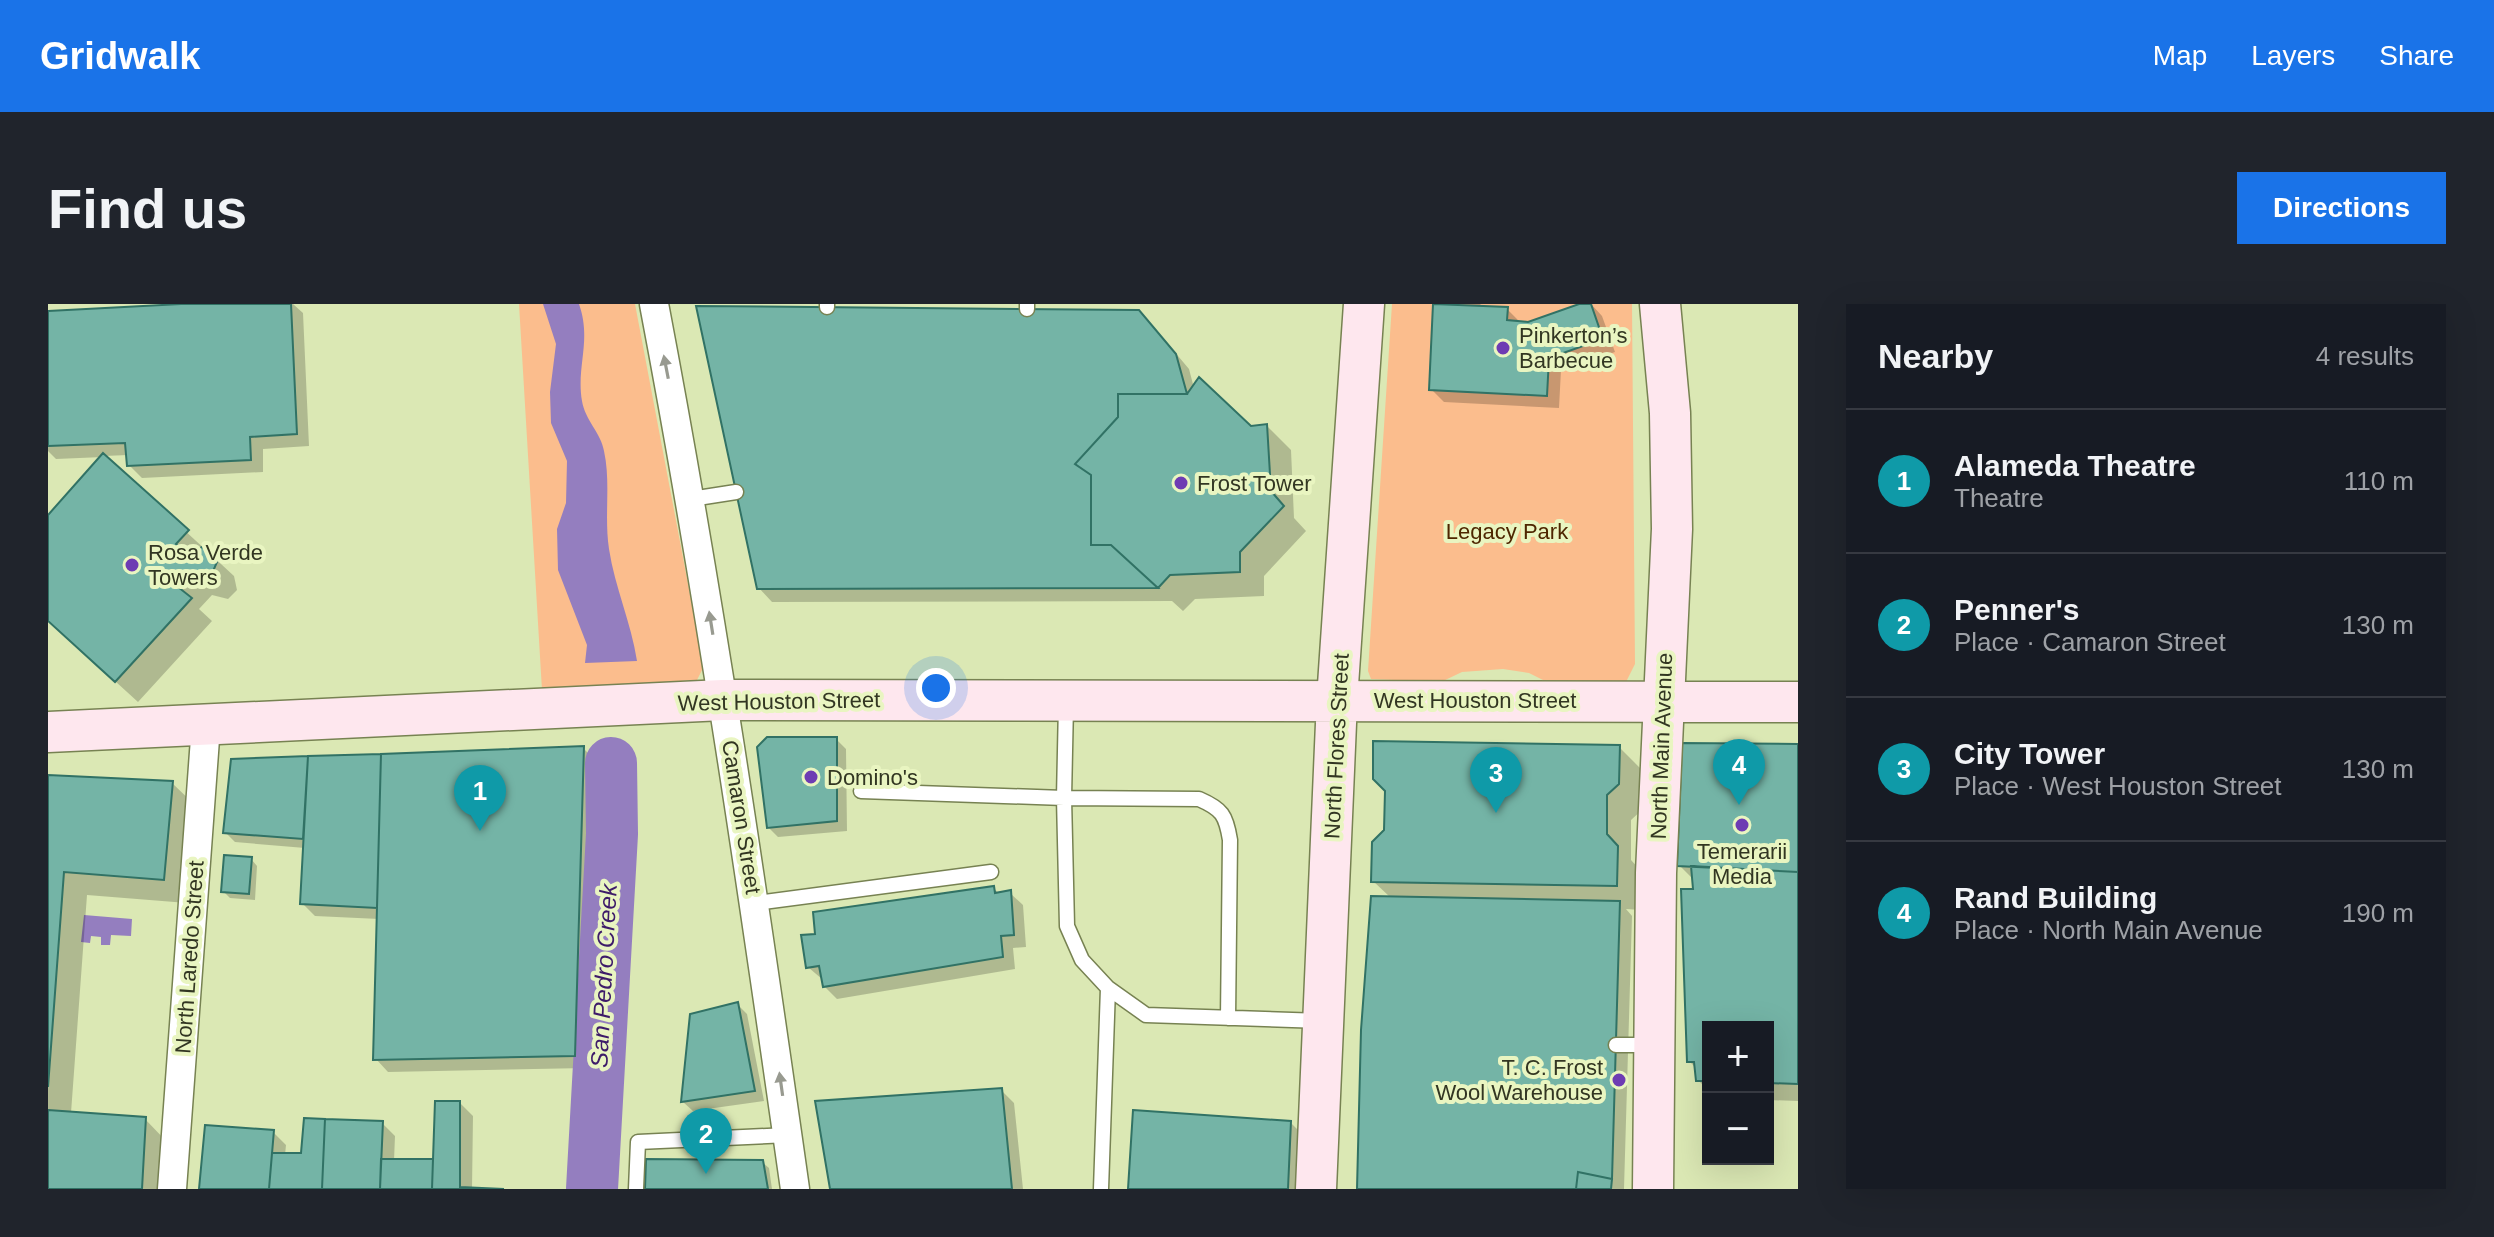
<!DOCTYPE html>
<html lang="en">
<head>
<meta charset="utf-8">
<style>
  :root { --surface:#171b24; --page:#20242c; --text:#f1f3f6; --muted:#9ea1a6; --line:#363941; --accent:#1a73e8 }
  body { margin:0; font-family:Helvetica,sans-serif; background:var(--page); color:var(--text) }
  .controls { position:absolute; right:24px; bottom:24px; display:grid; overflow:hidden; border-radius:0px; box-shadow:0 8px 32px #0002 }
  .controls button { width:72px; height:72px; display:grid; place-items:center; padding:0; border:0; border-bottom:2px solid var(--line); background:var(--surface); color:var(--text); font:40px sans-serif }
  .you { position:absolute; left:888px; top:384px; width:28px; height:28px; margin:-20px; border:6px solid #fff; border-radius:50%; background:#1a73e8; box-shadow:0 0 0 12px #1a73e833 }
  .badge { display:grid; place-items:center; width:52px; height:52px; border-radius:50%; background:var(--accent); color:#fff; font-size:26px; font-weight:700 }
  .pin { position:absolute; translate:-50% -66px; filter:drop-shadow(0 2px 4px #0008) }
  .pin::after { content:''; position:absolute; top:42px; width:28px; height:24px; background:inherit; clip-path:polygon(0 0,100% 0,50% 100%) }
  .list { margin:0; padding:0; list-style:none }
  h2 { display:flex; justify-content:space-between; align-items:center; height:104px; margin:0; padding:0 32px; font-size:34px }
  h2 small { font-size:26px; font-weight:400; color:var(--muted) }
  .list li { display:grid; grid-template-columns:52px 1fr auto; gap:24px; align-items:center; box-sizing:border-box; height:144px; padding:0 32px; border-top:2px solid var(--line) }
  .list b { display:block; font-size:30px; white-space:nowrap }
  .list p { margin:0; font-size:26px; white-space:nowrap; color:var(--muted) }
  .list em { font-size:26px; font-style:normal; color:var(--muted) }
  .map { position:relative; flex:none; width:1750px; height:885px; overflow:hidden; border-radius:0px }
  header { display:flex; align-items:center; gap:48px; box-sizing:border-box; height:112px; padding:0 40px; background:var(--accent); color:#fff }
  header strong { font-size:38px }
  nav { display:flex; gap:44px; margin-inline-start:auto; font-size:28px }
  .intro { display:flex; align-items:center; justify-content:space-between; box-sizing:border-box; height:192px; padding:0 48px }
  h1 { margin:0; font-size:56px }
  .button { padding:20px 36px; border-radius:0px; background:var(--accent); color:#fff; font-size:28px; font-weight:700 }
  main { display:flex; gap:48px; padding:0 48px }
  aside { flex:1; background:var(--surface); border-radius:0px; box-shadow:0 8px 32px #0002 }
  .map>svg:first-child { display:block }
</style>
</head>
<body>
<header>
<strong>Gridwalk</strong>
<nav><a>Map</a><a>Layers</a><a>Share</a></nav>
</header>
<div class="intro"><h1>Find us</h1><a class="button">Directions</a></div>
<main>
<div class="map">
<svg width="1750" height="885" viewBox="0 0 1750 885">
  <rect width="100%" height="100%" fill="#dbe8b4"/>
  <path fill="#fbbd8d" d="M 471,0 L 587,0 L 654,354 L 655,364 L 649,376 L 494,386 Z
    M 1344,0 L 1584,0 L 1587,360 L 1578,378 L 1501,379 L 1481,369 L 1455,365 L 1414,368 L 1393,378 L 1323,375 L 1320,367 Z"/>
  <path fill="#947ebf" d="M 495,0 L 531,0 C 544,37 528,62 534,97 C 537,116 553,129 556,147 C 563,179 556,212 561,245 C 567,284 583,318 589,357 L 537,359 L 539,341 L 510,266 L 509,225 L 518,199 L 519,157 L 503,119 L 502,88 L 508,40 Z
    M 36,611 L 84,615 L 83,632 L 63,631 L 62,641 L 53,641 L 53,633 L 43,632 L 42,639 L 33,638 Z"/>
  <path fill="#0003" d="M 171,0 L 245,0 L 255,9 L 261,142 L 215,145 L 215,168 L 94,174 L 81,161 L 80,151 L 56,152 L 186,272 L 189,286 L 180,295 L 164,291 L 151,305 L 164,317 L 90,398 L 0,316 L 0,214 L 55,153 L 8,155 L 0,147 L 0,8 Z
    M 1387,0 L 1432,0 L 1436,4 L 1459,5 L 1473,19 L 1480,20 L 1543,0 L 1554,12 L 1567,48 L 1513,66 L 1511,104 L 1396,98 L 1383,85 Z
    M 1104,21 L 1141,65 L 1146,84 L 1202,124 L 1219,122 L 1243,146 L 1246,214 L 1258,227 L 1216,272 L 1216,292 L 1147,295 L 1135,307 L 1124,297 L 724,298 L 711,284 Z
    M 788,435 L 798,445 L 799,527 L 730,533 L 720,523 Z
    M 1750,442 L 1750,797 L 1720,796 L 1720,723 L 1660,723 L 1660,786 L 1650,776 L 1649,765 L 1641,757 L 1647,587 L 1646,576 L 1631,561 Z
    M 1571,443 L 1596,468 L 1595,505 L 1583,516 L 1583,556 L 1594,568 L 1593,606 L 1578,605 L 1584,612 L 1576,885 L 1311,885 L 1343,594 L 1325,577 Z
    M 535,444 L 548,457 L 539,764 L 340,768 L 328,755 L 331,615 L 267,612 L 254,599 L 257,544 L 187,538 L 177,528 L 184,457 Z
    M 0,473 L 124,479 L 148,502 L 139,599 L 39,591 L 23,809 L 97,815 L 120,839 L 118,885 L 0,885 Z
    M 203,555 L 209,562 L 207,596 L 182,594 L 175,587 Z
    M 945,584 L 952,590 L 962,589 L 975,601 L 978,643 L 965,644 L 967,665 L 789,695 L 776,682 L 775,676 L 760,663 L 769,632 Z
    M 689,700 L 699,710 L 716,797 L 645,807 L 635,798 Z
    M 953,786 L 966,799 L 975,885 L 784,885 Z
    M 412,799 L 425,812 L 424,885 L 153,885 L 225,828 L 238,841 L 237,851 L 255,851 L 334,819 L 347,832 L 346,857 L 387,857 Z
    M 1243,819 L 1256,832 L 1253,885 L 1082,885 Z
    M 714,858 L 721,864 L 724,885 L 599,885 Z"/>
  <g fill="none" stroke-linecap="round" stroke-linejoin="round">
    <path stroke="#947ebf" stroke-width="52" d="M 544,885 L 564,530 L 563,459"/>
  </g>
  <path fill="#74b4a6" stroke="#317265" stroke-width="2" d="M 133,0 L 243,0 L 249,130 L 202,133 L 203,156 L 79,162 L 77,139 L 0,142 L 0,7 Z
    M 1385,0 L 1460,3 L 1459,16 L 1480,18 L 1531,0 L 1543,0 L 1555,35 L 1501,54 L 1499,92 L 1381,86 Z
    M 648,2 L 1091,6 L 1128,50 L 1139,90 L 1070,90 L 1070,113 L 1027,160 L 1043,171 L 1043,241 L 1063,241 L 1110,284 L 709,285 Z
    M 1151,73 L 1203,122 L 1219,120 L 1223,187 L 1236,202 L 1192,248 L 1192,268 L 1122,271 L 1110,284 L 1063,241 L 1043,241 L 1043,171 L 1027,160 L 1070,113 L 1070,90 L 1139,90 Z
    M 55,149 L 141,226 L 128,240 L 140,251 L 154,243 L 165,249 L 169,258 L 163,272 L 153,275 L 142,271 L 130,283 L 144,294 L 67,378 L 0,317 L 0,211 Z
    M 719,433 L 789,433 L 789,517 L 719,524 L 709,443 Z
    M 1325,437 L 1572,441 L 1571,480 L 1559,491 L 1559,530 L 1570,542 L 1569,582 L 1323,578 L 1324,538 L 1336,526 L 1337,487 L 1325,475 Z
    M 1634,439 L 1750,440 L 1750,568 L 1629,562 Z
    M 536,442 L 527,752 L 325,756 L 333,450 Z
    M 333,450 L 329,604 L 252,600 L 260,452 Z
    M 260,452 L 255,535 L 175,529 L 183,455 Z
    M 0,471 L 125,477 L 116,576 L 16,568 L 0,783 Z
    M 176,551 L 204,553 L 201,590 L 173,588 Z
    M 1643,562 L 1750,568 L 1750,780 L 1720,779 L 1720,723 L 1660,723 L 1660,777 L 1648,777 L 1646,758 L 1639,758 L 1633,585 L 1645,585 Z
    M 946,582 L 947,589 L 963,586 L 966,631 L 953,632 L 955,653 L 775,683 L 771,662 L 758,664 L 753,631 L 767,630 L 765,608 Z
    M 1323,592 L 1572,597 L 1564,875 L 1530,868 L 1528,885 L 1309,885 L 1313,726 Z
    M 690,698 L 707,787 L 633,798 L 642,710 Z
    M 954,784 L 964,885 L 782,885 L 767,797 Z
    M 387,797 L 412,797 L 412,883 L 456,885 L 384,885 Z
    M 0,806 L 98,813 L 94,885 L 0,885 Z
    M 1085,806 L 1243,817 L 1240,885 L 1080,885 Z
    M 256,814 L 277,815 L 274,885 L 221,885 L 224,849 L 253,849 Z
    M 277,815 L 335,817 L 332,885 L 274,885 Z
    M 157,821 L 226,826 L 221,885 L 151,885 Z
    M 333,855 L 385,855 L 384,885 L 332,885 Z
    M 598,855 L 715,856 L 720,885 L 597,885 Z
    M 1530,868 L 1564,875 L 1563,885 L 1528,885 Z"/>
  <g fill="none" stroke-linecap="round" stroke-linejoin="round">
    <g stroke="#778252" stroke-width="17">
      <path id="lane" d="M 779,0 L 779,3
        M 979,0 L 979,5
        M 643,195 L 688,188
        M 813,487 L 1016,494 L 1018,400
        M 708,599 L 943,568
        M 1060,684 L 1098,711 L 1274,717
        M 1568,741 L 1606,741
        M 588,885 L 590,838 L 740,831
        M 1053,885 L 1060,684 L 1034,656 L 1019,622 L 1016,494 L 1151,495 C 1174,505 1178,511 1182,536 L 1180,714"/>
    </g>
    <g stroke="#778252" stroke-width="31">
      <path id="street" d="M 606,0 C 662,294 705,589 747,885
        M 124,885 L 158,421"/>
    </g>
    <g stroke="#778252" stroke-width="43">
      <path id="secondary" d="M 0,428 L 675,396 L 1750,398
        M 1268,885 L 1289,396 L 1316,0
        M 1605,885 L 1608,569 L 1624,225 L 1622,109 L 1612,0"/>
    </g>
    <use href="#lane" stroke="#fff" stroke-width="14"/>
    <use href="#street" stroke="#fff" stroke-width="28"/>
    <use href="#secondary" stroke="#fee7ee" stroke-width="40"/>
  </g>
  <defs><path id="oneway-solid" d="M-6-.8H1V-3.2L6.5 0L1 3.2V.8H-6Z" transform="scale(2)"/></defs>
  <g fill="#989a90">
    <use href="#oneway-solid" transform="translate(618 63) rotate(-101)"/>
    <use href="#oneway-solid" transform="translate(663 319) rotate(-99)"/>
    <use href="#oneway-solid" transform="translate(733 780) rotate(-98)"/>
  </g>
  <g fill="#6e3cb3" stroke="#e9f5c1" stroke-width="3">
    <circle cx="1455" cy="44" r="8"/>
    <circle cx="1133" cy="179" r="8"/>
    <circle cx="84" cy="261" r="8"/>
    <circle cx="763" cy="473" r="8"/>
    <circle cx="1694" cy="521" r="8"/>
    <circle cx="1571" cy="776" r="8"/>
  </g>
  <g text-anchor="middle" stroke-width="8" stroke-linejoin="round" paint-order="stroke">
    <g font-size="22" fill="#323622" stroke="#e9f5c1" text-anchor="start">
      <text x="1471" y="39">Pinkerton’s<tspan x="1471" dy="25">Barbecue</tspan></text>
      <text x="1149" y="187">Frost Tower</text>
      <text x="100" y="256">Rosa Verde<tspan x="100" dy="25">Towers</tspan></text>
      <text x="779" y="481">Domino's</text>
      <text x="1694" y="555" text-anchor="middle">Temerarii<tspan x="1694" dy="25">Media</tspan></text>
      <text x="1555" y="771" text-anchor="end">T. C. Frost<tspan x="1555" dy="25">Wool Warehouse</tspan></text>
    </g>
    <g font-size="22" fill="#4e2600" stroke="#e9f5c1">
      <text x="1459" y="235">Legacy Park</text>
    </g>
    <g font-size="22" fill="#323622" stroke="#e9f5c1">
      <text x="1427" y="404">West Houston Street</text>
      <text transform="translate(731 397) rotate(-1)" y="8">West Houston Street</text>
      <text transform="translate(1288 442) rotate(-87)" y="8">North Flores Street</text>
      <text transform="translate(1613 442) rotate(-88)" y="8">North Main Avenue</text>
      <text transform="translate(694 513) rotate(81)" y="8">Camaron Street</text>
      <text transform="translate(141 653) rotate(-86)" y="8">North Laredo Street</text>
    </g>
    <g font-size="24" font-style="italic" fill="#3d1b69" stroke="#e9f5c1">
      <text transform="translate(556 672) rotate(-87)" y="8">San Pedro Creek</text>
    </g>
  </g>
</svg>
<div class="controls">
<button>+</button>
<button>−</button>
</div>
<div class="you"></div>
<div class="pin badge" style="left:432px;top:527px;background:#0f9aa8">1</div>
<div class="pin badge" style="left:658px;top:870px;background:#0f9aa8">2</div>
<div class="pin badge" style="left:1448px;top:509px;background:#0f9aa8">3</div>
<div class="pin badge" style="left:1691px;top:501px;background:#0f9aa8">4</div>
</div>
<aside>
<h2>Nearby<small>4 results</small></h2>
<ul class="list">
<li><span class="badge" style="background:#0f9aa8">1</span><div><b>Alameda Theatre</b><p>Theatre</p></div><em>110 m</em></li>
<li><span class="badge" style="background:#0f9aa8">2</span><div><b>Penner's</b><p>Place · Camaron Street</p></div><em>130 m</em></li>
<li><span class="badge" style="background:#0f9aa8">3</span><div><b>City Tower</b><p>Place · West Houston Street</p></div><em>130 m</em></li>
<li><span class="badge" style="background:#0f9aa8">4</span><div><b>Rand Building</b><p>Place · North Main Avenue</p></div><em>190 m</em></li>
</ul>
</aside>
</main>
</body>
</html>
